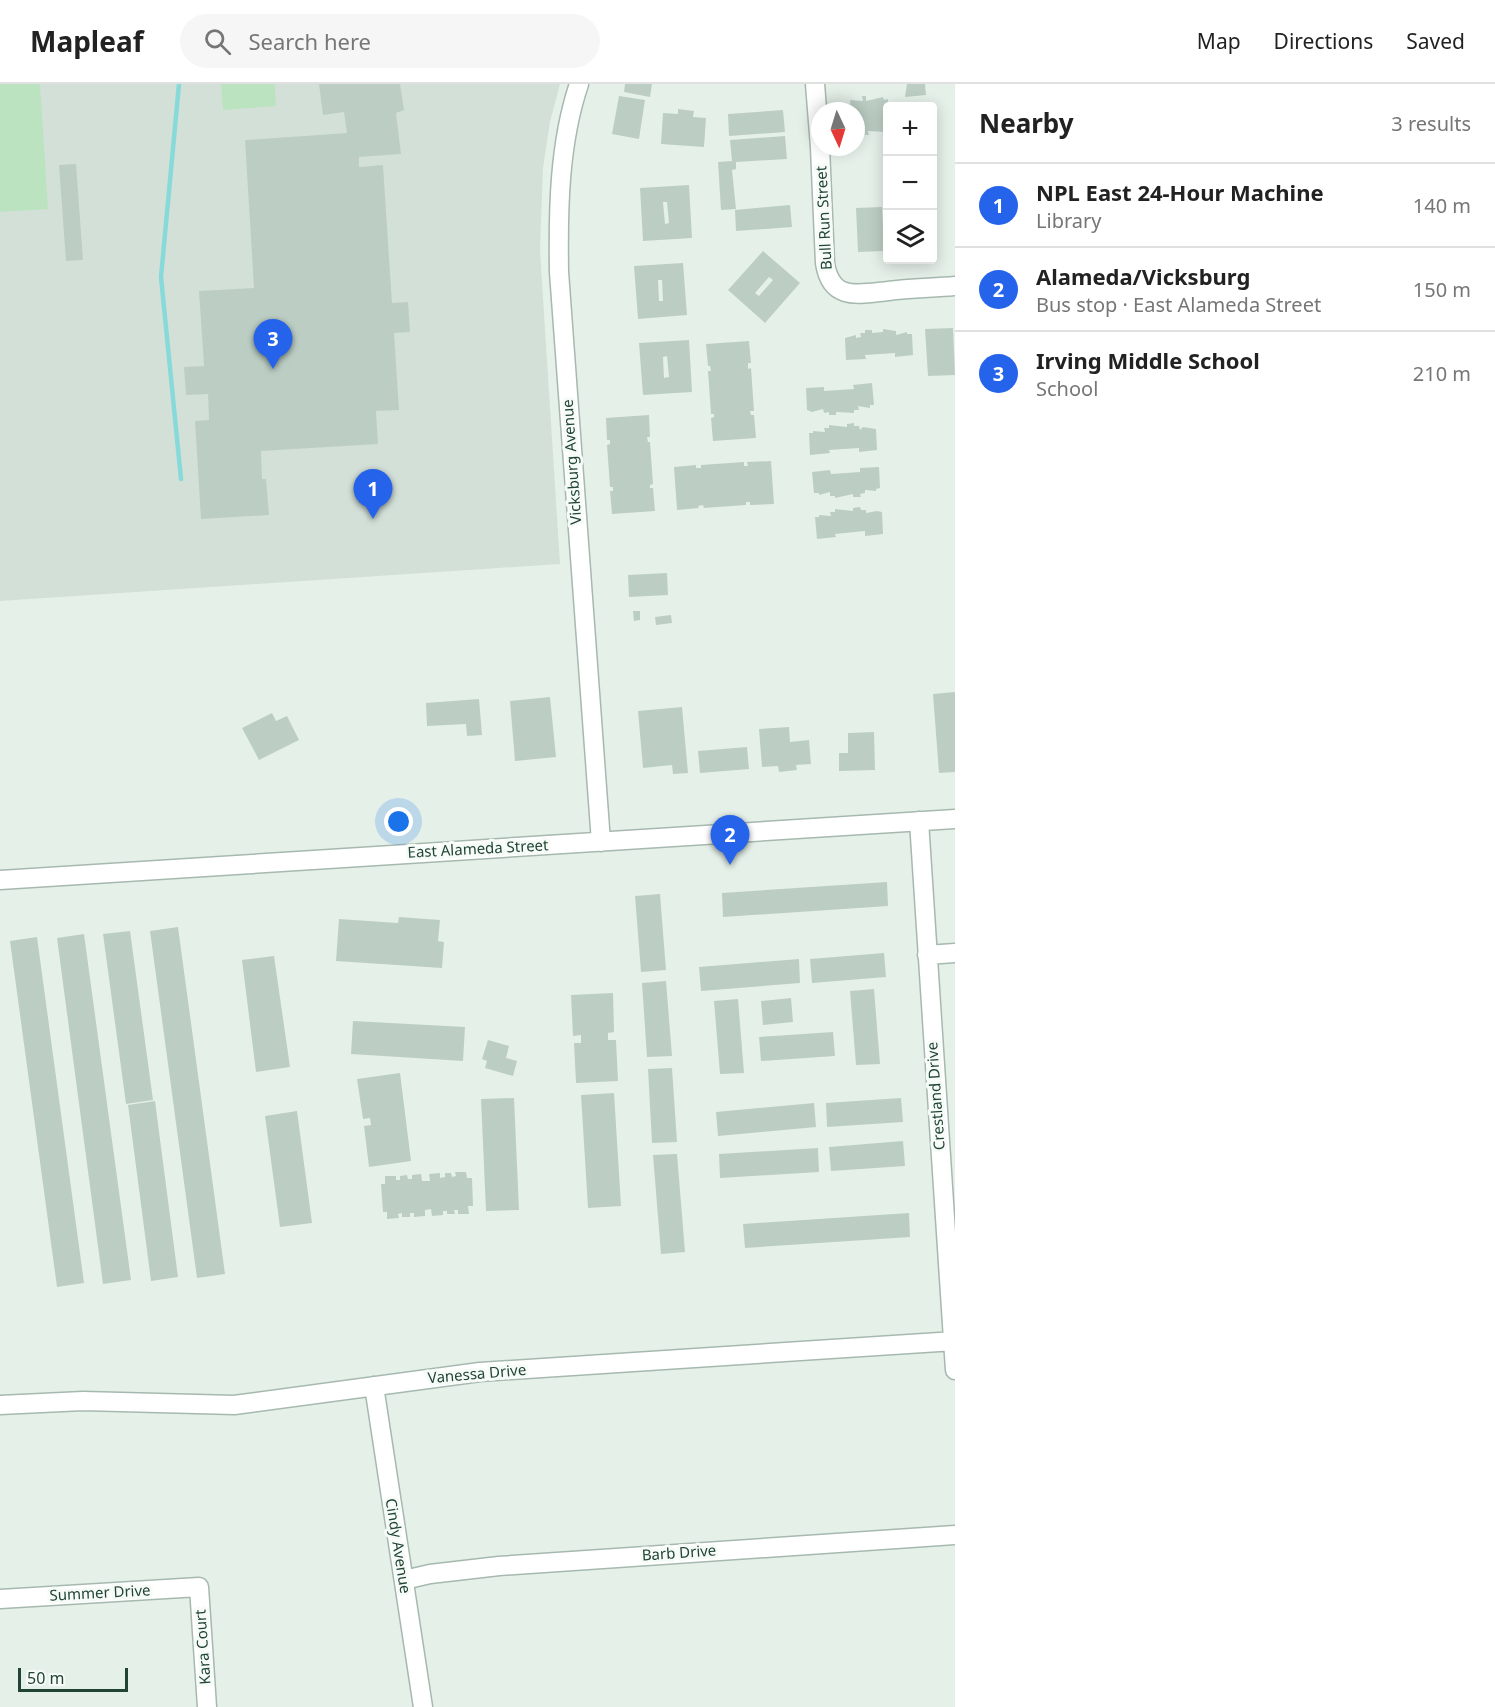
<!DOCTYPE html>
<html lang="en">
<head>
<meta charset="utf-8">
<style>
  :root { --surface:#fff; --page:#f6f6f6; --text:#222; --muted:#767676; --line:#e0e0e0; --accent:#2563eb }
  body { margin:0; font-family:"Noto Sans",sans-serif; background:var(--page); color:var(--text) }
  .controls { position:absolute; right:18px; top:18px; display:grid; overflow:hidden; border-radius:6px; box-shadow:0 3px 15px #0003 }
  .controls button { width:54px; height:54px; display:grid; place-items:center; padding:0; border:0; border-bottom:2px solid var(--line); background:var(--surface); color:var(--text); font:30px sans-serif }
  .compass { position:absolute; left:811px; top:18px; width:54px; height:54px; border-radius:50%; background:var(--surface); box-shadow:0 3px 15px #0003; rotate:176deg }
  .scale { position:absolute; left:18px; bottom:15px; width:110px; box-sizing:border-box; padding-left:6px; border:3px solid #214435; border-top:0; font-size:16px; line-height:21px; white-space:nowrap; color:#214435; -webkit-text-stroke:4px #f6fbf8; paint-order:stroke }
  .you { position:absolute; left:399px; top:738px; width:21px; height:21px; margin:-15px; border:4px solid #fff; border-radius:50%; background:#1a73e8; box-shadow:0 0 0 9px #1a73e833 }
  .badge { display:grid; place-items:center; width:39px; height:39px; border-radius:50%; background:var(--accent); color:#fff; font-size:20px; font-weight:700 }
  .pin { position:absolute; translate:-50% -50px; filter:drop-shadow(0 2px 3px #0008) }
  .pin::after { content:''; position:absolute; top:32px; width:21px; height:18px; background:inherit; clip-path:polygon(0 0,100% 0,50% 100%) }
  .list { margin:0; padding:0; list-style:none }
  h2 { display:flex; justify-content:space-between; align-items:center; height:78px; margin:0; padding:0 24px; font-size:26px }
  h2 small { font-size:20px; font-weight:400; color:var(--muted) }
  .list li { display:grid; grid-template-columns:39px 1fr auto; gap:18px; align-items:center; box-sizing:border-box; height:84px; padding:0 24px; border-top:2px solid var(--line) }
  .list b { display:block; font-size:22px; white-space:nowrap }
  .list p { margin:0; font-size:20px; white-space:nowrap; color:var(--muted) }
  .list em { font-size:20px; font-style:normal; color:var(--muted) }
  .icon { flex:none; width:33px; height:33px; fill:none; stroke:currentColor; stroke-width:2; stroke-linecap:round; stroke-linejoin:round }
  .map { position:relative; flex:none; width:955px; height:1623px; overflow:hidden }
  header { display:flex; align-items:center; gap:36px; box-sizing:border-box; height:84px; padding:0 30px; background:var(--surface); border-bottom:2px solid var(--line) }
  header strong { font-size:28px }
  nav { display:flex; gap:33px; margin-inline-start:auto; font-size:21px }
  .search { width:420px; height:54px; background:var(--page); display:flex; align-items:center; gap:15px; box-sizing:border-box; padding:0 21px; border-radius:33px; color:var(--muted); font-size:22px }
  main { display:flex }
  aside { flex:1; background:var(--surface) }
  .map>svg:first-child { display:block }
</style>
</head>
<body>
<header>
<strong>Mapleaf</strong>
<div class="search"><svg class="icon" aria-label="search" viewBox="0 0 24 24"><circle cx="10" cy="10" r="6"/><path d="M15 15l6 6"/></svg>Search here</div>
<nav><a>Map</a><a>Directions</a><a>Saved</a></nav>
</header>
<main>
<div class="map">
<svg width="955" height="1623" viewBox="0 0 955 1623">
  <rect width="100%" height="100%" fill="#e5f0e9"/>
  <path fill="#d3e0d8" d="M 0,0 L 560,0 L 550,38 L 543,84 L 540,166 L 560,480 L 0,517 Z"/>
  <path fill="#bce3c0" d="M 0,0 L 40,0 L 48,125 L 0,128 Z
    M 221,0 L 275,0 L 276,22 L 223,26 Z"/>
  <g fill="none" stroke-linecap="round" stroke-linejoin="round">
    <path stroke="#87dad9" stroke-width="4.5" d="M 179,0 L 161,193 L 181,395"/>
  </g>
  <path fill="#bccec4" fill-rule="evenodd" d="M 319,0 L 400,0 L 404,26 L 396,29 L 401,70 L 359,73 L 359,83 L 383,81 L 392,219 L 408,218 L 410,248 L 394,249 L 399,326 L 376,327 L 378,360 L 261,367 L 262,395 L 266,395 L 269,431 L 201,435 L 195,337 L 209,336 L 208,310 L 186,311 L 184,283 L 204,282 L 199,207 L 254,204 L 245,56 L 347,49 L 344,28 L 323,31 Z
    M 625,0 L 652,0 L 650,13 L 624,8 Z
    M 907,0 L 925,0 L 926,11 L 905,13 Z
    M 619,12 L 645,16 L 639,55 L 612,50 Z
    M 862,12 L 866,12 L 866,17 L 883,13 L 884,16 L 888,15 L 886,48 L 868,47 L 869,51 L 865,51 L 865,47 L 860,47 L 861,50 L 856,50 L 856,27 L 851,27 L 850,16 L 863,17 Z
    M 919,18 L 927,18 L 927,22 L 919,22 Z
    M 904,19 L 904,22 L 892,22 L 892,20 Z
    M 678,25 L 694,27 L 693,33 L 706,34 L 704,63 L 661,60 L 663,29 L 678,30 Z
    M 783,26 L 785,48 L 729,52 L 728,30 Z
    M 785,52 L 787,75 L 736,78 L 736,85 L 732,86 L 736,125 L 721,126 L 718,78 L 732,77 L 730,56 Z
    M 76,80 L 83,176 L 66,177 L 59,81 Z
    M 689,101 L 692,154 L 643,157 L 640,104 ZM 663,118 L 667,118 L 669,139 L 665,140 Z
    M 790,121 L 792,143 L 736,147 L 735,126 Z
    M 882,123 L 884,167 L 858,168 L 856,124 Z
    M 763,167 L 800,199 L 765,239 L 728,206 ZM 769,193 L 773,196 L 759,212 L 755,209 Z
    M 683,179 L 687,231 L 638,235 L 634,182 ZM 658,196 L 662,196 L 663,217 L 659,217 Z
    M 953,244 L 955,291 L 928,292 L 925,245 Z
    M 883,245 L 896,247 L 896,251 L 907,248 L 907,250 L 912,250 L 913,271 L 895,273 L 895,269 L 865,271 L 866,275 L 846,276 L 845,254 L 856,251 L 856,254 L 861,253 L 860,249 L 865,249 L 865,246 L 872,246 L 872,249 L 883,248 Z
    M 689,256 L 692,308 L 643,311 L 639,259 ZM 667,272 L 669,293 L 664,294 L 663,273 Z
    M 749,257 L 751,279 L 748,279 L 748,285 L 751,284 L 754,327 L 750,327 L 751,331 L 754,331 L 756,354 L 713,357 L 711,334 L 714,333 L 714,330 L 711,330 L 708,287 L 711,287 L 710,282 L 708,282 L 706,260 Z
    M 872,299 L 874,321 L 870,321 L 870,324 L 858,322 L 859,326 L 854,326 L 854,329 L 836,328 L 836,331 L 829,331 L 829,328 L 824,329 L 823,325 L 812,328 L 807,326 L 806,304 L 824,303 L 824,307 L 854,305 L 853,301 Z
    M 649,331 L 650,353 L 647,353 L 648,358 L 650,358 L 653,400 L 650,401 L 650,404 L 653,404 L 655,427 L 612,430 L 610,407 L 613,407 L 613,403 L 610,403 L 607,361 L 610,360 L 610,356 L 607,356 L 606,334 Z
    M 854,339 L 854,342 L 859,342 L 860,346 L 863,343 L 876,345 L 877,366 L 859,368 L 859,364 L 829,366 L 830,369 L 810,371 L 809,349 L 813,349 L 813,347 L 825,348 L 824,344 L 829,344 L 829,341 L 847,343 L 847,340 Z
    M 771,377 L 774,420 L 750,421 L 750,418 L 746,418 L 746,421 L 704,424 L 703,421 L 698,422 L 699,424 L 677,426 L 674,383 L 696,381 L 696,384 L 701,384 L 701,381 L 744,378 L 744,382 L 748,382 L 747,378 Z
    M 879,383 L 880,404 L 876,405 L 876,407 L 865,406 L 865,409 L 860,410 L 861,413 L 853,413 L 853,410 L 835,414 L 835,412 L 830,412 L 830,408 L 819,411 L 819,409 L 814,409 L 812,388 L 830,386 L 831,390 L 860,388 L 860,384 Z
    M 860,423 L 861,426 L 866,426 L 866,429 L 877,427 L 882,428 L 883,450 L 865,452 L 865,447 L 835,450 L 836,453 L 817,455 L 815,433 L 819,433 L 819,431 L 831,432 L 830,428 L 835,428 L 835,425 L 853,427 L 853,424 Z
    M 667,489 L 668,511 L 629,513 L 628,491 Z
    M 633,527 L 640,527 L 640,536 L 634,537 Z
    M 671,531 L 672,539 L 656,541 L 655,533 Z
    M 955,608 L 955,688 L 939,689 L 933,610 Z
    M 550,613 L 556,673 L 515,677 L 510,617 Z
    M 479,615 L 482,651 L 467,652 L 466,640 L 427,642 L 426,619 Z
    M 682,623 L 688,689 L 673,690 L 672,681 L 643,684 L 638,627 Z
    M 272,629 L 276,637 L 287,632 L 299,656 L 259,676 L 242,644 Z
    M 789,643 L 790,658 L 809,656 L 811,680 L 796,681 L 797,686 L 779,688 L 778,682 L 762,683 L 759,645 Z
    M 874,648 L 875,686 L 839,687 L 839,669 L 848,669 L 848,649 Z
    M 747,663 L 749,685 L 700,689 L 698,667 Z
    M 887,798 L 888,822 L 723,833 L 722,809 Z
    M 660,810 L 666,886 L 641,888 L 635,812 Z
    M 399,833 L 440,836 L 438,857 L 444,858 L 442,884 L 336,877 L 339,835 L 398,839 Z
    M 178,843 L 225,1190 L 197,1194 L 150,847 Z
    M 130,847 L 153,1016 L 126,1020 L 103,850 Z
    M 84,850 L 131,1196 L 103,1200 L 57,854 Z
    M 37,853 L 84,1199 L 57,1203 L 10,857 Z
    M 884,869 L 886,893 L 812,899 L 810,875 Z
    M 274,872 L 290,983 L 256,988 L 242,876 Z
    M 799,875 L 800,899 L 701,907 L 699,883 Z
    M 666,897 L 672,972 L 647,973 L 642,899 Z
    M 874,905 L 880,980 L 856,981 L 850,907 Z
    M 613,909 L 614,948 L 608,949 L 608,956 L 616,956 L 618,997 L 576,999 L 574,959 L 581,959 L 581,951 L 573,952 L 571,911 Z
    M 791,914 L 793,938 L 763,941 L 761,917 Z
    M 738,915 L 744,989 L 720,990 L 714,917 Z
    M 353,937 L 465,943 L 463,977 L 351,970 Z
    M 833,948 L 835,972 L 761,977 L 759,953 Z
    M 488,956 L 509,962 L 506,974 L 517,977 L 513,992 L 485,984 L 487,977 L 482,975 Z
    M 672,984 L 677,1058 L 652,1059 L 648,985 Z
    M 400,989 L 411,1077 L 369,1083 L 364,1042 L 371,1041 L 370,1034 L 363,1035 L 357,995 Z
    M 614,1009 L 621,1122 L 588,1124 L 581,1011 Z
    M 514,1014 L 519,1126 L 486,1127 L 481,1015 Z
    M 901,1014 L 903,1038 L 827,1043 L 826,1019 Z
    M 155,1017 L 178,1193 L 151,1197 L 128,1021 Z
    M 814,1019 L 816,1043 L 718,1052 L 716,1028 Z
    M 297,1027 L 312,1139 L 280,1143 L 265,1032 Z
    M 903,1057 L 905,1082 L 831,1087 L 829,1063 Z
    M 818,1064 L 819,1088 L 720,1094 L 719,1070 Z
    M 677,1070 L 685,1168 L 661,1170 L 653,1071 Z
    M 455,1088 L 466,1088 L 467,1094 L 472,1094 L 473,1122 L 468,1122 L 469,1130 L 458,1130 L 458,1126 L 454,1126 L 455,1130 L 447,1130 L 447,1127 L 443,1127 L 443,1131 L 432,1132 L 431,1125 L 425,1126 L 425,1132 L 414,1133 L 414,1129 L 410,1129 L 410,1133 L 402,1133 L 402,1129 L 398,1130 L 399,1134 L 387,1135 L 387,1128 L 383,1128 L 381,1100 L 385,1100 L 385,1092 L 396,1092 L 396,1096 L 400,1096 L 400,1092 L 407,1091 L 408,1095 L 412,1095 L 412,1091 L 421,1090 L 422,1097 L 430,1097 L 429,1090 L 440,1089 L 440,1094 L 445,1093 L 445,1089 L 451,1089 L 452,1093 L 456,1092 Z
    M 909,1129 L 910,1153 L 745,1164 L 743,1140 Z"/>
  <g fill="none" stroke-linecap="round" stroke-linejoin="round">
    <g stroke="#a6b9af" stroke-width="21">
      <path id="minor" d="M 815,0 L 820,63
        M 820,63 L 825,179 C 831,218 859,210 888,207 C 910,204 933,204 955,202
        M 919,737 L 955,1286
        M 927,871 L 955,869
        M 374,1302 L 423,1623
        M 0,1321 L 83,1317 L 234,1321 L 480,1288 L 955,1257
        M 404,1496 L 430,1490 L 499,1482 L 955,1451
        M 0,1515 L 199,1503 L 207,1623"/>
    </g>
    <g stroke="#a6b9af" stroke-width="21">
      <path id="tertiary" d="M 579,0 C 559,59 558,126 559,188 L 601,758
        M 0,796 L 955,735"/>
    </g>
    <use href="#minor" stroke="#fff" stroke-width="18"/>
    <use href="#tertiary" stroke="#fff" stroke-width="18"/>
  </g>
  <g text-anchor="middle" stroke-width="6" stroke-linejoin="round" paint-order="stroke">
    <g font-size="15" fill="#214435" stroke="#f6fbf8">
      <text transform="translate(824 134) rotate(-93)" y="5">Bull Run Street</text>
      <text transform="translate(572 378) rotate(-94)" y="5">Vicksburg Avenue</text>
      <text transform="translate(478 765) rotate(-3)" y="5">East Alameda Street</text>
      <text transform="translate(936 1012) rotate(-94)" y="5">Crestland Drive</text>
      <text transform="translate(477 1290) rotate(-5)" y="5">Vanessa Drive</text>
      <text transform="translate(398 1462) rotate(81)" y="5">Cindy Avenue</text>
      <text transform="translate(679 1469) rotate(-4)" y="5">Barb Drive</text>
      <text transform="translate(100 1509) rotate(-3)" y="5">Summer Drive</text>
      <text transform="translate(203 1563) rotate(-94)" y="5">Kara Court</text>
    </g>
  </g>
</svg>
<div class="controls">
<button>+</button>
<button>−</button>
<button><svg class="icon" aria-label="layers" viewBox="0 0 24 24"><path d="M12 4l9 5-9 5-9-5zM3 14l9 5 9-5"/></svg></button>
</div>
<svg class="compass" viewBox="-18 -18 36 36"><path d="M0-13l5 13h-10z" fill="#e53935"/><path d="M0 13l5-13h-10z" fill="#767676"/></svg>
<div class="scale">50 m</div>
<div class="you"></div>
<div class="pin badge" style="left:373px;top:435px">1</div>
<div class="pin badge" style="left:730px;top:781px">2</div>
<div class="pin badge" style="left:273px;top:285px">3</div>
</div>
<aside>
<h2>Nearby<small>3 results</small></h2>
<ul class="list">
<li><span class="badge">1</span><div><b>NPL East 24-Hour Machine</b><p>Library</p></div><em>140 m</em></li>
<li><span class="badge">2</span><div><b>Alameda/Vicksburg</b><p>Bus stop · East Alameda Street</p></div><em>150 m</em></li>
<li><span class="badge">3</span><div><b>Irving Middle School</b><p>School</p></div><em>210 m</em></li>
</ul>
</aside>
</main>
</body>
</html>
